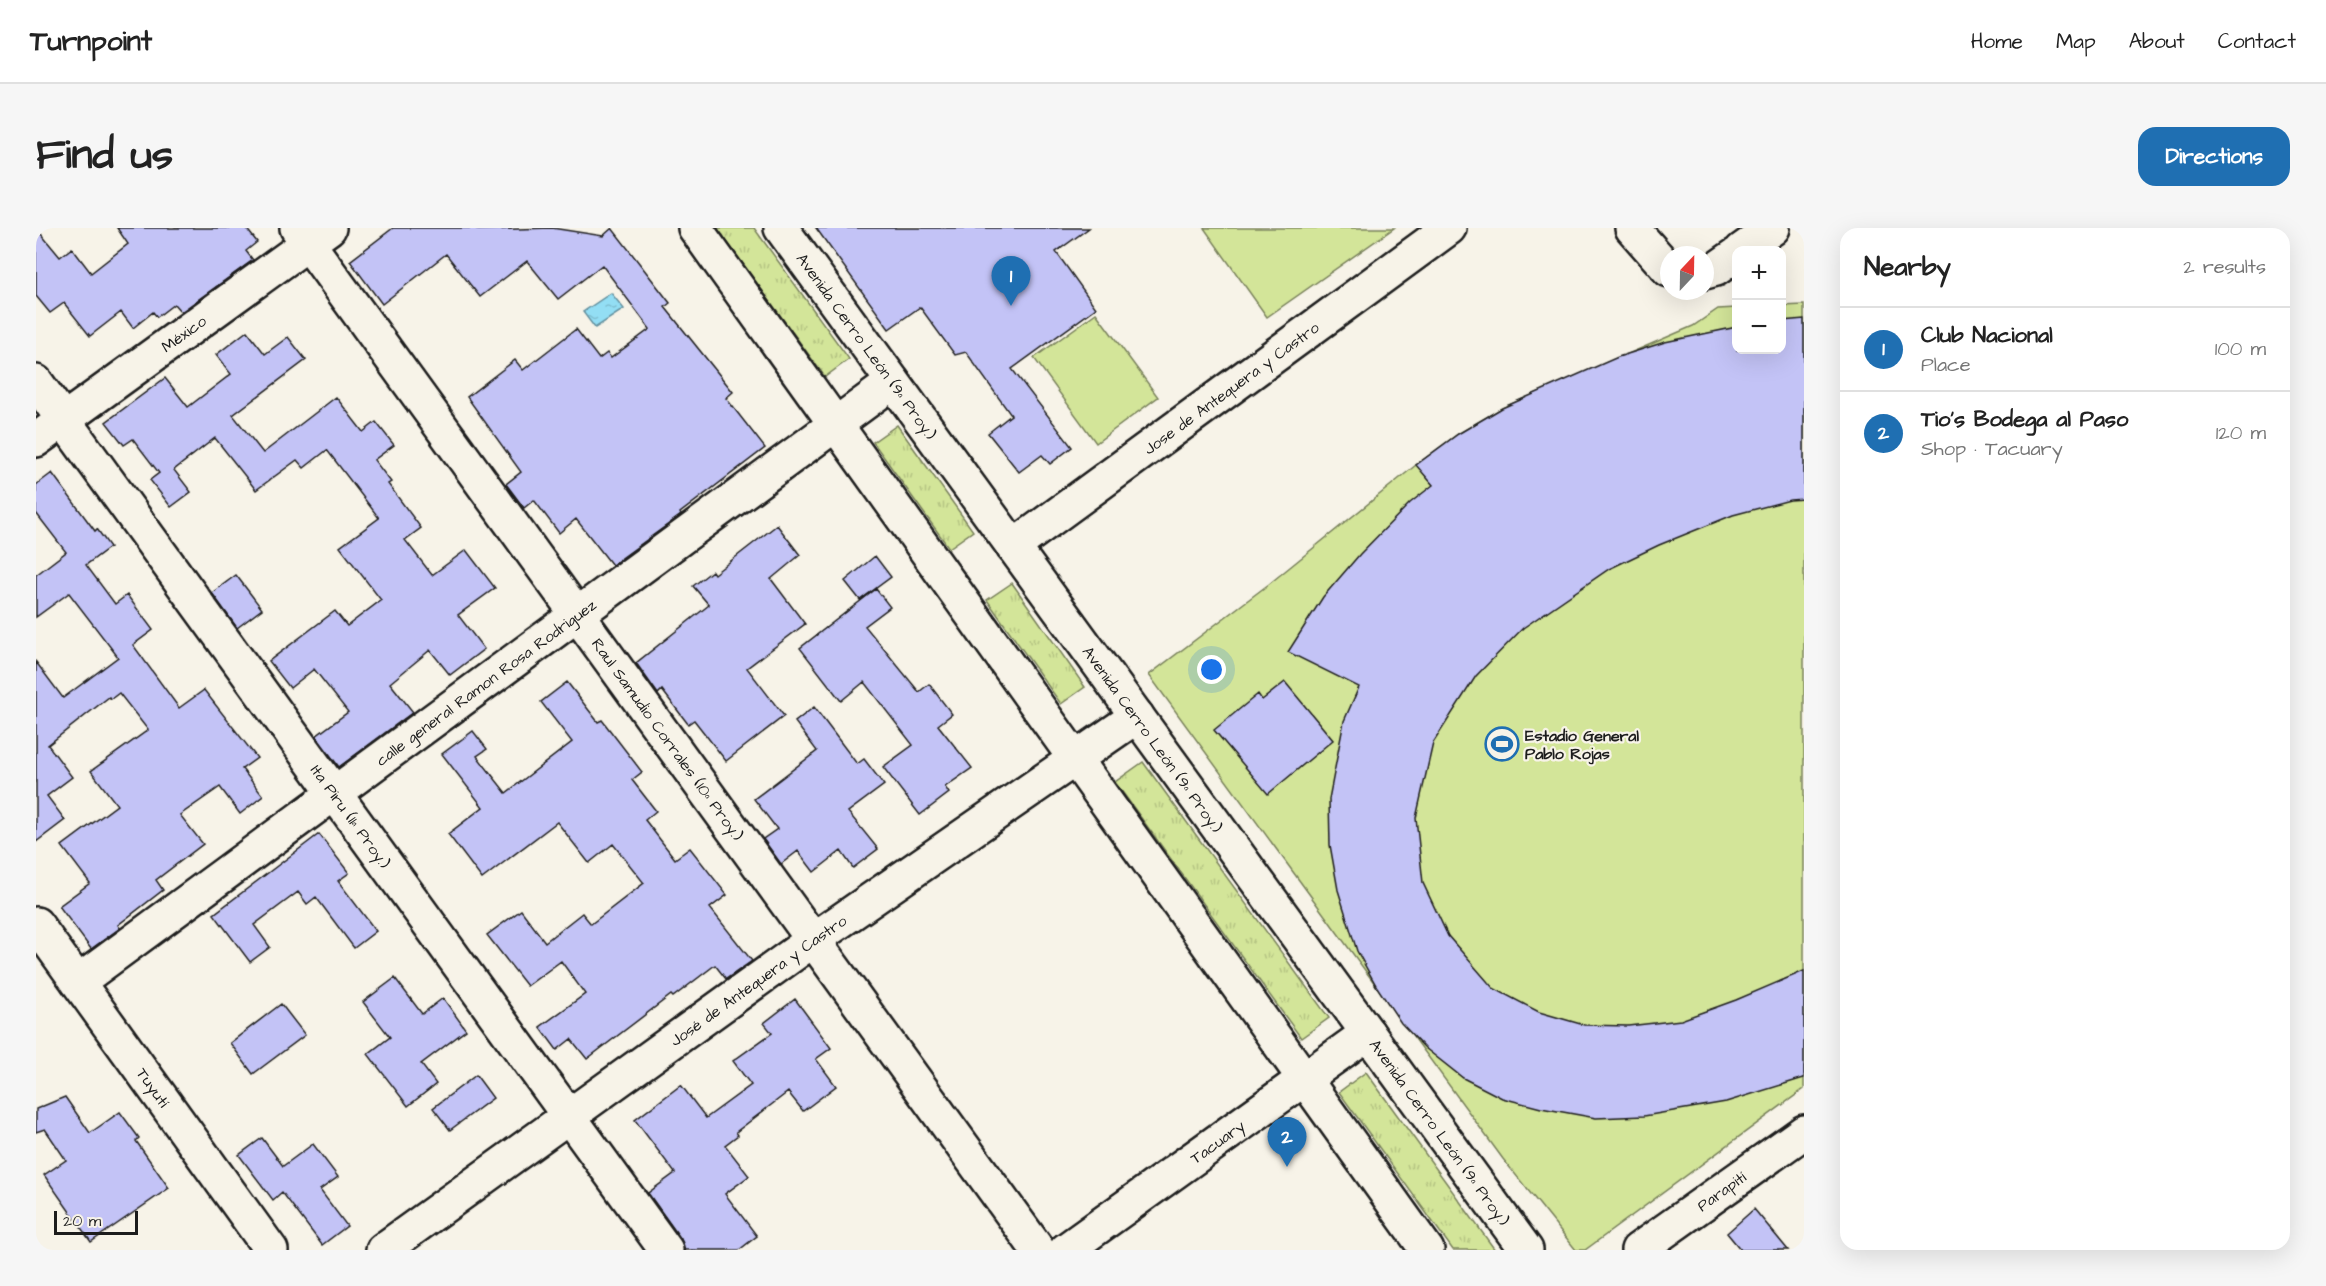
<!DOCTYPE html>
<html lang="en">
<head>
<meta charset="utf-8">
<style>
  :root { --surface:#fff; --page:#f6f6f6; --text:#222; --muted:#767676; --line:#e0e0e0; --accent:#1f6fb2 }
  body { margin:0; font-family:"Architects Daughter",sans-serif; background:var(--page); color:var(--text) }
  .controls { position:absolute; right:18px; top:18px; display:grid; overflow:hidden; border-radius:12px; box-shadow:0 6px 24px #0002 }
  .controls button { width:54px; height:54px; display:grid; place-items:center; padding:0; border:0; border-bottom:2px solid var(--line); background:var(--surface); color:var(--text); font:30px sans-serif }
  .compass { position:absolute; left:1624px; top:18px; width:54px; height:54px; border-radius:50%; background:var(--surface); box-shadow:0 6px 24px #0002; rotate:22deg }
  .scale { position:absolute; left:18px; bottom:15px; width:84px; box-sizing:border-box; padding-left:6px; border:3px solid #1c1c1c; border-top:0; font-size:16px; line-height:21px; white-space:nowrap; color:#1c1c1c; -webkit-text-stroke:4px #f7f3e8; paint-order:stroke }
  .you { position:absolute; left:1176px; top:442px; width:21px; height:21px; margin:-15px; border:4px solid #fff; border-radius:50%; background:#1a73e8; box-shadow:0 0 0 9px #1a73e833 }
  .badge { display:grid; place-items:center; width:39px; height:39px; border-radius:50%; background:var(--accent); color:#fff; font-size:20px; font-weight:700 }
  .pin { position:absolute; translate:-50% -50px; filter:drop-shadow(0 2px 3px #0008) }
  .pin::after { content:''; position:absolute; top:32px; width:21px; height:18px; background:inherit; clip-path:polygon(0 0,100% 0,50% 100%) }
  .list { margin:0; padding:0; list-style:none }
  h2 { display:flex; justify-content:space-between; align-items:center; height:78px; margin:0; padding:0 24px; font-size:26px }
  h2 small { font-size:20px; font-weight:400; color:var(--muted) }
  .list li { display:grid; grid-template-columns:39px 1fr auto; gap:18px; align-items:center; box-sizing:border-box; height:84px; padding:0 24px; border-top:2px solid var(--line) }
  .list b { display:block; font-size:22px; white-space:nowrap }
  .list p { margin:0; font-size:20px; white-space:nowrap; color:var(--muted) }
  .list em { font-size:20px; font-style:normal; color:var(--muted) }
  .map { position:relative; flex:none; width:1768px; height:1022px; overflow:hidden; border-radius:18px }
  header { display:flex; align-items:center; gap:36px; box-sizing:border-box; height:84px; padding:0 30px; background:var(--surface); border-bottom:2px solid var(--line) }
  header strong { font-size:28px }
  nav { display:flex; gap:33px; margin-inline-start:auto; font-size:21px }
  .intro { display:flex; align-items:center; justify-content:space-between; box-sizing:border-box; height:144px; padding:0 36px }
  h1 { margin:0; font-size:42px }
  .button { padding:15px 27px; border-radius:18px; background:var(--accent); color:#fff; font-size:21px; font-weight:700 }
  main { display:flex; gap:36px; padding:0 36px }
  aside { flex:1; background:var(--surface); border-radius:18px; box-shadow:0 6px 24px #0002 }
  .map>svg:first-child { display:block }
</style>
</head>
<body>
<header>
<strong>Turnpoint</strong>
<nav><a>Home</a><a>Map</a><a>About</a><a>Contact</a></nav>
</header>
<div class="intro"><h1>Find us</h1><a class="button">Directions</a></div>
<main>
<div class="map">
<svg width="1768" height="1022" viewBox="0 0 1768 1022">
  <defs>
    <pattern id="grass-tufts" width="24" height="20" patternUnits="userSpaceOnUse" patternTransform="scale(1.5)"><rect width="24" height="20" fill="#d3e599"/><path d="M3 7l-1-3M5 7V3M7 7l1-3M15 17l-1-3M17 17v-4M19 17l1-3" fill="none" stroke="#b5c483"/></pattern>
    <pattern id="water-ripples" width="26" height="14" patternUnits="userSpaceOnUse" patternTransform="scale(1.5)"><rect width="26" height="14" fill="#93def4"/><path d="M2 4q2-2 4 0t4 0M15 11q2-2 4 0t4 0" fill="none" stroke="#7ebed1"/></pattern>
  </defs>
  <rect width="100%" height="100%" fill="#f7f3e8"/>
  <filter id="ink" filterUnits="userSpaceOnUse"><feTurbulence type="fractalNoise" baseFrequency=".0167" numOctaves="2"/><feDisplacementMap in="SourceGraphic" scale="12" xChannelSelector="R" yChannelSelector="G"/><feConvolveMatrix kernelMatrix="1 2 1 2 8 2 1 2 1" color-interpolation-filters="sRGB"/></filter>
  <g filter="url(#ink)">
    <path fill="url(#grass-tufts)" stroke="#78805a" stroke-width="1.5" d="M 681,0 L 718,0 L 813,131 L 789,149 Z
      M 861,197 L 937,303 L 913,320 L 837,214 Z
      M 976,355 L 1049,459 L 1025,476 L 951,372 Z
      M 1107,534 L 1293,790 L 1265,810 L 1079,554 Z
      M 1330,844 L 1459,1022 L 1417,1022 L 1303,864 Z"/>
    <path fill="#d3e599" stroke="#78805a" stroke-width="1.5" d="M 1168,0 L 1358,0 L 1231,89 Z
      M 1768,77 L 1768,861 L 1549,1022 L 1540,1022 L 1467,931 L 1113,447 L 1233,356 L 1380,237 L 1422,206 L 1466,180 L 1657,98 L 1682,81 L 1700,80 L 1700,122 L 1746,122 L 1746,78 Z
      M 1060,85 L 1122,169 L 1060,215 L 998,130 Z"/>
    <path fill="url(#water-ripples)" stroke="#63909e" stroke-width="1.5" d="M 575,65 L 588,81 L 559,100 L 547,84 Z"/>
    <path fill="#c3c3f6" stroke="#1c1c1c" stroke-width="1.5" d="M 0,0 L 24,29 L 36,20 L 55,45 L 92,16 L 81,0 L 210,0 L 221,14 L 210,23 L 217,32 L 145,84 L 138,76 L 121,89 L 117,84 L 97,100 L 85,84 L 54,108 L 28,75 L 14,85 L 0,68 Z
      M 357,0 L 440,0 L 442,2 L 516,0 L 567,8 L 576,0 L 634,75 L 629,79 L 697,164 L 690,170 L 729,220 L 644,285 L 645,287 L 576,337 L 540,291 L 523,305 L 498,272 L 488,280 L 470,256 L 485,244 L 431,169 L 479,132 L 487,142 L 540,101 L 563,131 L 571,125 L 575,130 L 614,101 L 566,37 L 522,71 L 491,33 L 444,69 L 410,26 L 346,76 L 314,33 Z
      M 780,0 L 1053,0 L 1020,24 L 1060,80 L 976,141 L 1036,219 L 1014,236 L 1006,227 L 983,244 L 952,205 L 975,187 L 930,124 L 919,127 L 884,79 L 853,101 Z
      M 1768,91 L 1768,271 L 1754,272 L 1697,287 L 1623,317 L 1573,341 L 1487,400 L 1440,448 L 1397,515 L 1380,590 L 1387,655 L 1412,708 L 1457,760 L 1503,784 L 1548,797 L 1592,798 L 1645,792 L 1700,772 L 1768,743 L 1768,850 L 1690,874 L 1608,888 L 1560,890 L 1505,880 L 1466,870 L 1427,850 L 1389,820 L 1365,795 L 1341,759 L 1321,723 L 1302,662 L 1294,617 L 1293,571 L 1308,493 L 1323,459 L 1252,424 L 1287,369 L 1324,326 L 1374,275 L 1397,257 L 1380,237 L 1422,206 L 1466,180 L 1582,129 L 1629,114 L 1701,99 L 1701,122 L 1746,122 L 1746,93 Z
      M 211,103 L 229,126 L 252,109 L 270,132 L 197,187 L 227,225 L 300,169 L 327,204 L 340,194 L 358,217 L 338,232 L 355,254 L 352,256 L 385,300 L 369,312 L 396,347 L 430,322 L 459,360 L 422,387 L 448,421 L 414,447 L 394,422 L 354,455 L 377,484 L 303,539 L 280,508 L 312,484 L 278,441 L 254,460 L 233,433 L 299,383 L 311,398 L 345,372 L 304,319 L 343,290 L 291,222 L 268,240 L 261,232 L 220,262 L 179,210 L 138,242 L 155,264 L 135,279 L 114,252 L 123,245 L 97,211 L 88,217 L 70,194 L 129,150 L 152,179 L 195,146 L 180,127 Z
      M 16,245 L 59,303 L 61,301 L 74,319 L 50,337 L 79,376 L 91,367 L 117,402 L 97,417 L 143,480 L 168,462 L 221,530 L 206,541 L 227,568 L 204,586 L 184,559 L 144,587 L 167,616 L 120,652 L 127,662 L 82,697 L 84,700 L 55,721 L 23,678 L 54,655 L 26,618 L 81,577 L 55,543 L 112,502 L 83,465 L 75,471 L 73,469 L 12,517 L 36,549 L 11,568 L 29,592 L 0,614 L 0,434 L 27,470 L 82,429 L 33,365 L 0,389 L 0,347 L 30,324 L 0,285 L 0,257 Z
      M 741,297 L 764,327 L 735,351 L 769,396 L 711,440 L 748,488 L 690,533 L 658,492 L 652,496 L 626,462 L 622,466 L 600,435 L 673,377 L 657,358 L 676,343 L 678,346 Z
      M 839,328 L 855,349 L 824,372 L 809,353 Z
      M 200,347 L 226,381 L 201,400 L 176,365 Z
      M 840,361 L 854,379 L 829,398 L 883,464 L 893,456 L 916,486 L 902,497 L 936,540 L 909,559 L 913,565 L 884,587 L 847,539 L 877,517 L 828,454 L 805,473 L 764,420 Z
      M 531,454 L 562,494 L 566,492 L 606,544 L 596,552 L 620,583 L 609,592 L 639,631 L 654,620 L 691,667 L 674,680 L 716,733 L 690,751 L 679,737 L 637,769 L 635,767 L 551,831 L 535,811 L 521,822 L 504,799 L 549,766 L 525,733 L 491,758 L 451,707 L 485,682 L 509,714 L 546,685 L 555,696 L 608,655 L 577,616 L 553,635 L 521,594 L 446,651 L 412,606 L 447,579 L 406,526 L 437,503 L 451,521 L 441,528 L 470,565 L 536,514 L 505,474 Z
      M 1249,454 L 1297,512 L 1232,566 L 1178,502 L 1222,466 L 1226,472 Z
      M 778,479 L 821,536 L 828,531 L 848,557 L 812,584 L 842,621 L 817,640 L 805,623 L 778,644 L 762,623 L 745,636 L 727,611 L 741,601 L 718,571 L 781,523 L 759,494 Z
      M 283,606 L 313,645 L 302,653 L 340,703 L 318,720 L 280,669 L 271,676 L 262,664 L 218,697 L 234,719 L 214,734 L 178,686 Z
      M 359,750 L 386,786 L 407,770 L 430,802 L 385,836 L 400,856 L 372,878 L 332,826 L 354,809 L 327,774 Z
      M 759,771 L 795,820 L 780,831 L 800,858 L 767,883 L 752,864 L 700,904 L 702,907 L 689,917 L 713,948 L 689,966 L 721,1008 L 703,1022 L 648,1022 L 645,1011 L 612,965 L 639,945 L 599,892 L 645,857 L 670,890 L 715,857 L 697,833 L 736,805 L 728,795 Z
      M 245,776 L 269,807 L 217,846 L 194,815 Z
      M 440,847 L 457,870 L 414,902 L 397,880 Z
      M 29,869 L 54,905 L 84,884 L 103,910 L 100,913 L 133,960 L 55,1014 L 8,947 L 30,932 L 9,901 L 0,904 L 0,881 Z
      M 226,910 L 247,938 L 277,916 L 302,949 L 284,962 L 311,998 L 286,1017 L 246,964 L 237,972 L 203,927 Z
      M 1718,981 L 1752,1022 L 1705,1022 L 1691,1005 Z"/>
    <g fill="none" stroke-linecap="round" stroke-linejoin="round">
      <g stroke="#1c1c1c" stroke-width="38">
        <g id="minor">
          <path d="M 261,0 L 1002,1022"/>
          <path d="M 659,0 L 1391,1022"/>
          <path d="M 745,0 L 1490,1022"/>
          <path d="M 1596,0 L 1633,42"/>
          <path d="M 1706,22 L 1737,0"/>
          <path d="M 1669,44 L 1680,41 L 1700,27"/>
          <path d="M 0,154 L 630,1022"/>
          <path id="s1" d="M 0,212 L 293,0"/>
          <path id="s2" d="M 977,319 L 1413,0"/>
          <path id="s3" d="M 0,696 L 235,1022"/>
          <path id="s4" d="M 42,754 L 857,154"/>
          <path id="s5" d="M 347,1022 L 777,712 L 1101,488"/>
          <path id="s6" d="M 1030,1022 L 1332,805"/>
          <path id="s7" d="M 1602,1022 L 1768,904"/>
        </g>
      </g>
      <use href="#minor" stroke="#f7f3e8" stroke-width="33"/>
    </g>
  </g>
  <defs>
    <g id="stadium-ring" transform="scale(1.725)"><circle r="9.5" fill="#f7f3e8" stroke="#1f6fb2" stroke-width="1.5"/><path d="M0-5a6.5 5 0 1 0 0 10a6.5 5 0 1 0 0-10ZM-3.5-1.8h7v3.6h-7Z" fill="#1f6fb2"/></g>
  </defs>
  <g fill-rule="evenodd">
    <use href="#stadium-ring" x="1466" y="516"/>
  </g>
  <g text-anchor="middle" stroke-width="4.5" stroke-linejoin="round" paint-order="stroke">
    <g font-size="16" fill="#1c1c1c" stroke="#f7f3e8">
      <text dy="6" stroke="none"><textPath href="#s1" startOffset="182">México</textPath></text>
      <text transform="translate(831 118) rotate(54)" y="6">Avenida Cerro León (9ª Proy.)</text>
      <text dy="6" stroke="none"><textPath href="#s2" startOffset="270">Jose de Antequera y Castro</textPath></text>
      <text dy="6" stroke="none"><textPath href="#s4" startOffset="506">calle general Ramon Rosa Rodriguez</textPath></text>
      <text transform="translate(632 511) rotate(54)" y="6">Raul Samudio Corrales (10ª Proy.)</text>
      <text transform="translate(1117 511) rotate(54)" y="6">Avenida Cerro León (9ª Proy.)</text>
      <text transform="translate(315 588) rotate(54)" y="6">Ita Piru (11ª Proy.)</text>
      <text dy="6" stroke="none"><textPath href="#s5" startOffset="462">José de Antequera y Castro</textPath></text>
      <text dy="6" stroke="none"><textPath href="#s3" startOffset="201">Tuyutí</textPath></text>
      <text transform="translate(1404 904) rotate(54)" y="6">Avenida Cerro León (9ª Proy.)</text>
      <text dy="6" stroke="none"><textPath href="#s6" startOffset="186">Tacuary</textPath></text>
      <text dy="6" stroke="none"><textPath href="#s7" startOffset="102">Parapití</textPath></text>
    </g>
    <g font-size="16" font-weight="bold" fill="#1c1c1c" stroke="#f7f3e8" text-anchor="start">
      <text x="1489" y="513">Estadio General<tspan x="1489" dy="18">Pablo Rojas</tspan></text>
    </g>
  </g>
</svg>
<div class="controls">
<button>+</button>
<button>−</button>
</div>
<svg class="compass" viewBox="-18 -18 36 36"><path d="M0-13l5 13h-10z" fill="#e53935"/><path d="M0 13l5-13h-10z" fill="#767676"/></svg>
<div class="scale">20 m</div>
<div class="you"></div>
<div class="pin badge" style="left:975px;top:78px">1</div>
<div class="pin badge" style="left:1251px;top:939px">2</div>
</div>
<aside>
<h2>Nearby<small>2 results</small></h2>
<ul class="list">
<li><span class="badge">1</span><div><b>Club Nacional</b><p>Place</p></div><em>100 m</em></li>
<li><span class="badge">2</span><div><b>Tio's Bodega al Paso</b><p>Shop · Tacuary</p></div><em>120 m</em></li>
</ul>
</aside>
</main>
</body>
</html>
